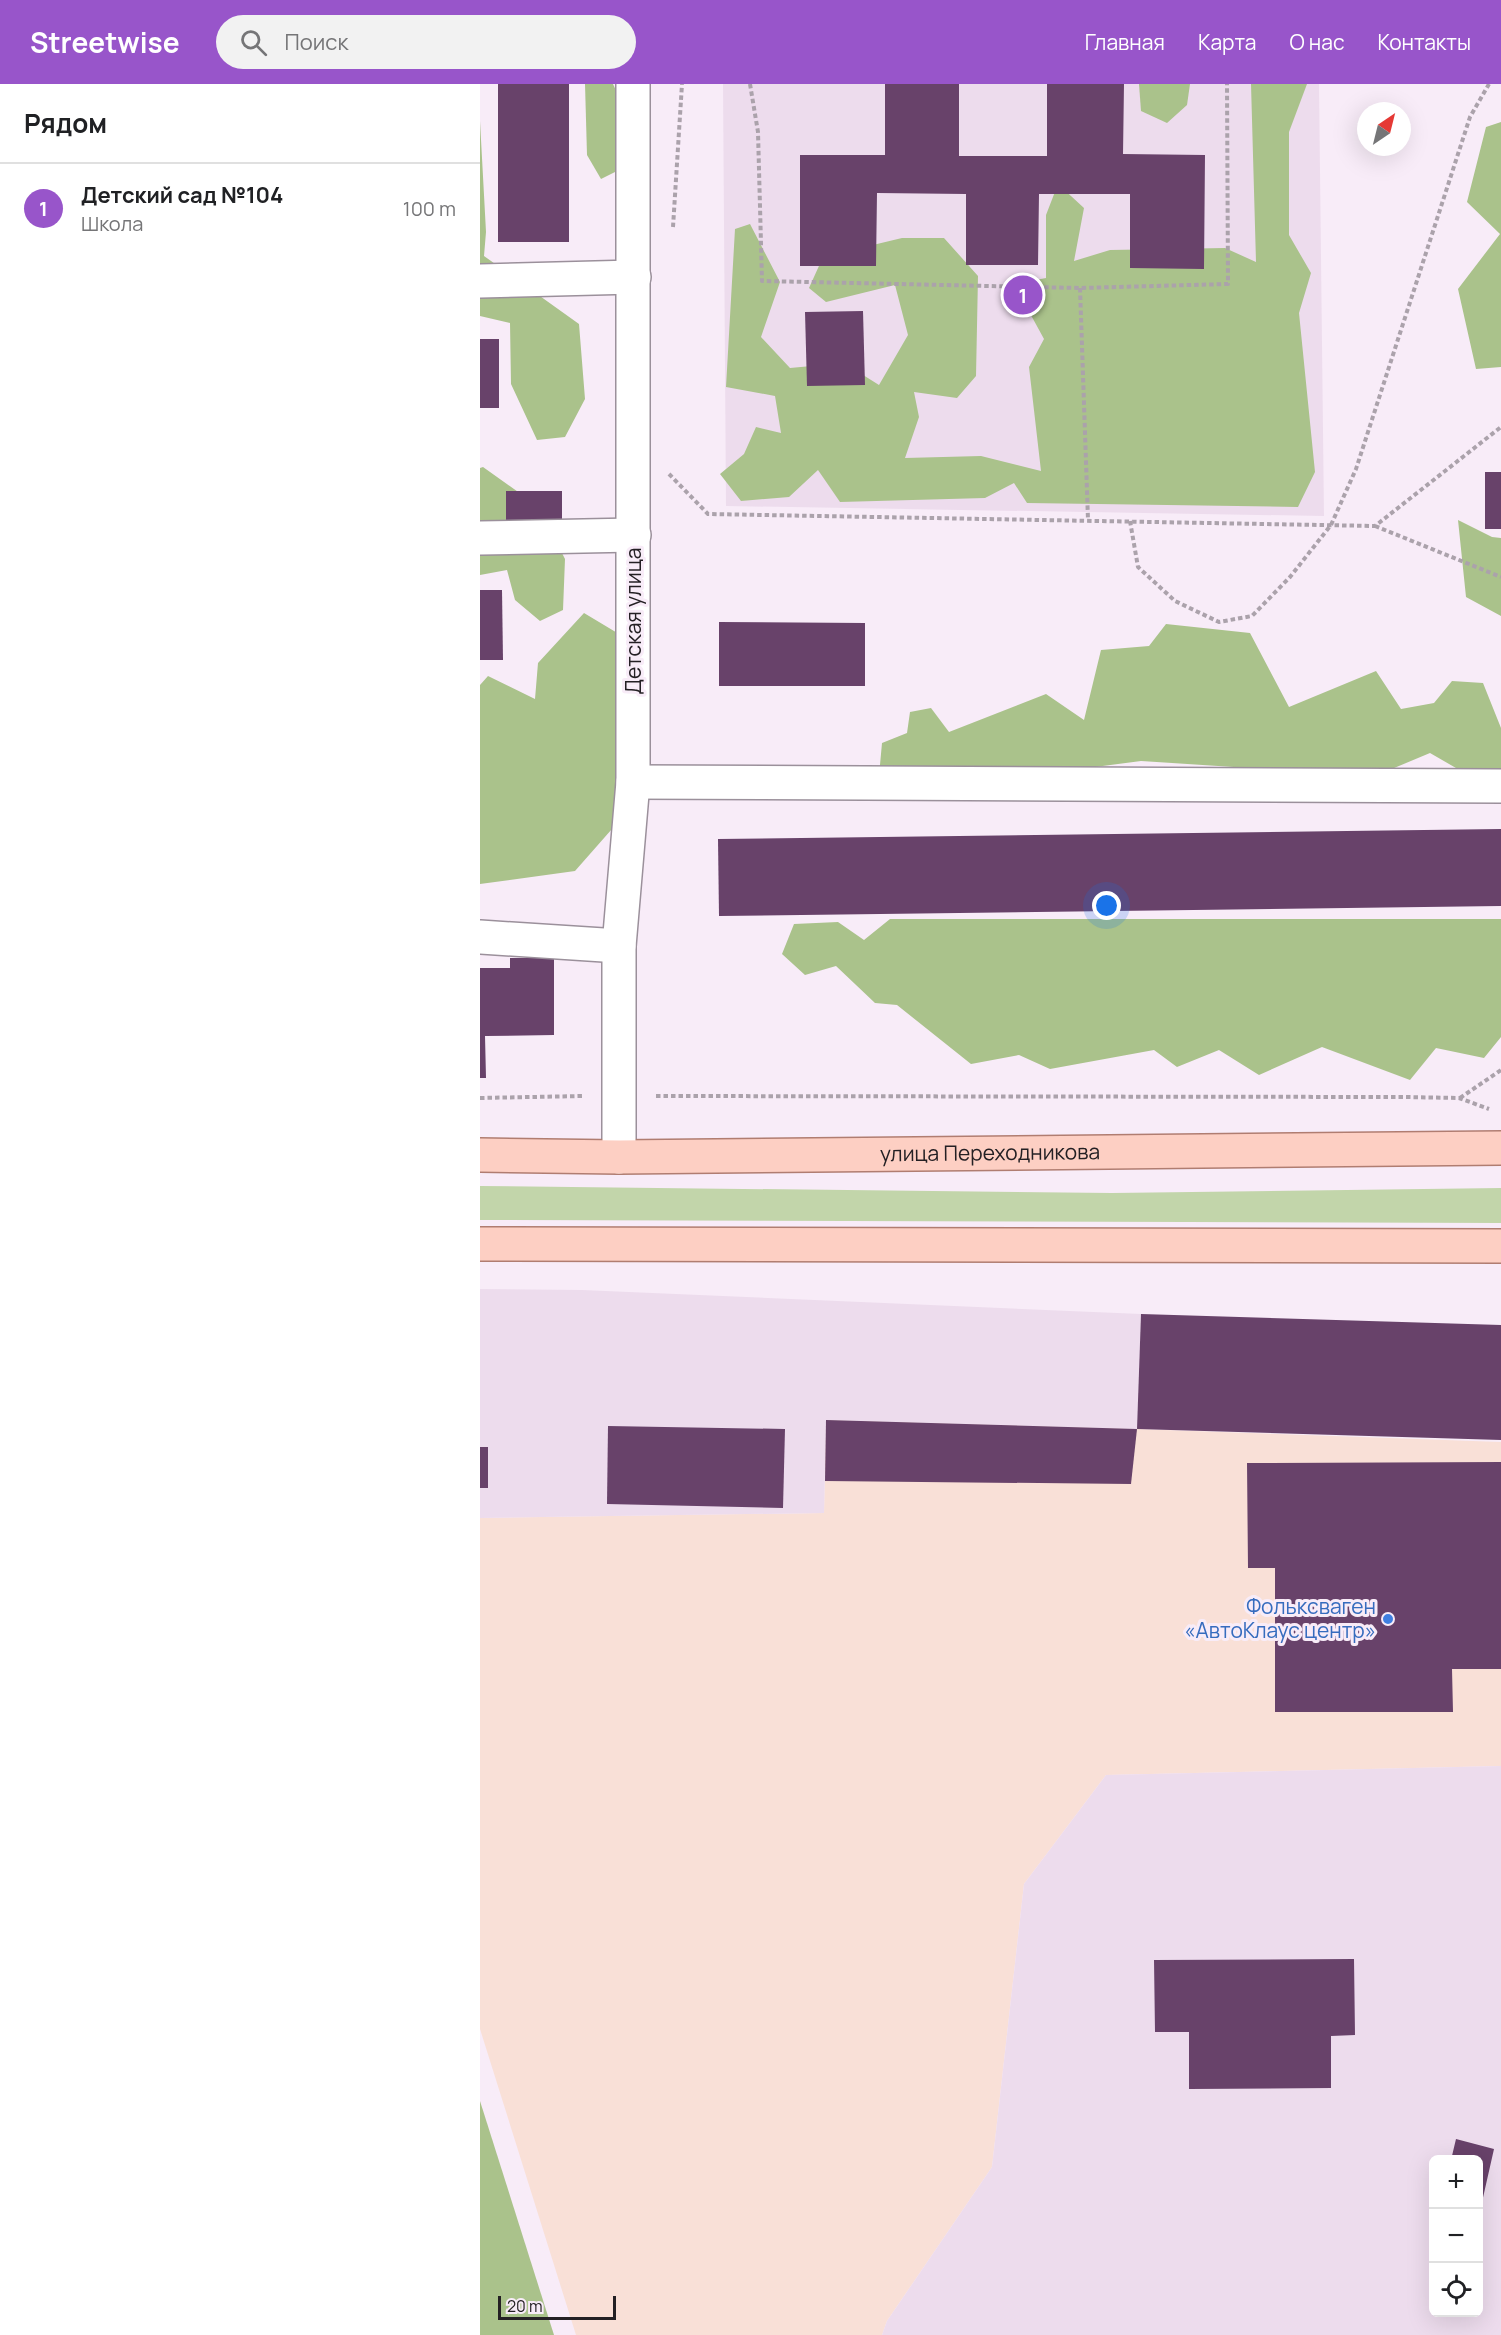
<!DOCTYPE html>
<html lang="ru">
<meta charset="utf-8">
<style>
body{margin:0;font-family:Manrope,sans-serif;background:#f2f2f2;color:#202124}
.controls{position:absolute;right:18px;bottom:18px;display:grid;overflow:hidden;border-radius:9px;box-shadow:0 6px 24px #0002}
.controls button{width:54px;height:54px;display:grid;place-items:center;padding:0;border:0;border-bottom:2px solid #e0e0e0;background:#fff;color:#202124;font:30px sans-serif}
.compass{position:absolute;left:877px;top:18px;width:54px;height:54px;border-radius:50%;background:#fff;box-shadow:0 6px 24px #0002;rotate:35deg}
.scale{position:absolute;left:18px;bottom:15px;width:118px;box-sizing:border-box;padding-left:6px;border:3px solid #242024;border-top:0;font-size:16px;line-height:21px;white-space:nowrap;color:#242024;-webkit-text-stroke:4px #f8ecf8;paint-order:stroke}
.you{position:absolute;left:627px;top:822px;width:21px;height:21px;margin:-15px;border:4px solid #fff;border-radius:50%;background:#1a73e8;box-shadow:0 0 0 9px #1a73e833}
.badge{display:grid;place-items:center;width:39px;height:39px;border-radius:50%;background:#9855ca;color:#fff;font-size:20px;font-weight:700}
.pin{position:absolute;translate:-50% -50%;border:3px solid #fff;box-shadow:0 2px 6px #0006}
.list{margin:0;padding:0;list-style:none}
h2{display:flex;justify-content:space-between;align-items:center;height:78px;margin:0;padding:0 24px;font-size:26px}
h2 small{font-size:20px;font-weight:400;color:#757577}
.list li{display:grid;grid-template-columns:39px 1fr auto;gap:18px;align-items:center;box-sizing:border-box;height:90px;padding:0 24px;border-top:2px solid #e0e0e0}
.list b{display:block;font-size:22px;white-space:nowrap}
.list p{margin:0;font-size:20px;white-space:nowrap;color:#757577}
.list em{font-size:20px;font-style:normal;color:#757577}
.icon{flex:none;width:33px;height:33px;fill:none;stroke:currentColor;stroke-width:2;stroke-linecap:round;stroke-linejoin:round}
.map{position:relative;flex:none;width:1021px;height:2251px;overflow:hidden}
header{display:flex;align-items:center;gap:36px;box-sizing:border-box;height:84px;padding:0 30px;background:#9855ca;color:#fff}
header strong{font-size:28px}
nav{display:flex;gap:33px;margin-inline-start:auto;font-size:21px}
.search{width:420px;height:54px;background:#f2f2f2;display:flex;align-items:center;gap:15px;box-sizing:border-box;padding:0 21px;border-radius:33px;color:#757577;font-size:22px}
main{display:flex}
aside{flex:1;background:#fff}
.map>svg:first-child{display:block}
</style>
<header>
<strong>Streetwise</strong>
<div class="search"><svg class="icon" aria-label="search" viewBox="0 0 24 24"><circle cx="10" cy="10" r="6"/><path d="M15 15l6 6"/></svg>Поиск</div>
<nav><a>Главная</a><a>Карта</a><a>О нас</a><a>Контакты</a></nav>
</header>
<main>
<aside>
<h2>Рядом<small></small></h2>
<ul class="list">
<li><span class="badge">1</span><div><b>Детский сад №104</b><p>Школа</p></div><em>100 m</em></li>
</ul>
</aside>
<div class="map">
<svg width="1021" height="2251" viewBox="0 0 1021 2251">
<rect width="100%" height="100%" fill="#f8ecf8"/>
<!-- commercial -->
<path fill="#f9e0d7" d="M346,1336l311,9 364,13v324l-395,9 -82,109 -32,283 -105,154 -5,14h-306l-96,-306v-511l344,-5z"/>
<!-- built -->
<g fill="#eddced" fill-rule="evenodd">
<path d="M243,0h596l5,432 -598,-10z"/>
<path d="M0,1205l102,1 559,24 -4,115 -311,-9 -2,93 -344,5z"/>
<path d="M1021,1682v569h-619l5,-14 105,-154 32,-283 82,-109zM954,2076h44v152h-44z"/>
</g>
<!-- green -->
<path fill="#c2d5aa" d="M0,1102l632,7 389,-5v35l-1021,-3z"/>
<!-- forest -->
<g fill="#aac28b">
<path d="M105,0h28l16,35 -2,47 -26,13 -14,-24z"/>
<path d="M659,0h51l-3,21 -20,18 -26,-12z"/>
<path d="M771,0h56l-18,48v103l22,38 -12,40 16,159 -17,35 -271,-4 -13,-20 -29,15 -145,4 -22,-32 -29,27 -48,4 -21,-27 24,-20 12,-27 25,6 -6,-37 -49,-9 9,-158 15,-5 30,58 -19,55 29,31 54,-5 35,22 29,-50 -13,-50 -69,17 -17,-14 14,-31 79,-19h42l34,38 -2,100 -19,22 -43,-6 5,25 -14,41 76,-2 60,15 -12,-104 15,-28 -30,-55 32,-6v-63l12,-31 26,24 -10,53 36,-11 115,-2 31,14z"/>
<path d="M0,37l6,111 -2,24 95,68 6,75 -20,38 -28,3 -26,-56 -1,-61 -30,-7z"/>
<path d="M1021,38v245l-25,2 -18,-80 42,-55 -33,-32 19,-75z"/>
<path d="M3,383l55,39 27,53 -2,51 -23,11 -25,-21 -8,-30 -27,5v-107z"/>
<path d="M978,436l34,17 9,1v78l-35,-19z"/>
<path d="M104,529l40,24 -5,184 -44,50 -95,13v-199l8,-9 47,23 3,-36z"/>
<path d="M686,540l84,9 39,74 87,-36 25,38 33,-6 18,-22 31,2 18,45v66l-71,-41 -55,23 -234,-15 -115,15h-147l3,-33 25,-10 3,-21 21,-4 18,24 97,-38 38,26 17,-70 48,-4z"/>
<path d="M410,835h611v118l-17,21 -48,-10 -26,32 -88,-33 -63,28 -40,-25 -42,17 -23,-17 -104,19 -31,-14 -48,9 -74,-59 -22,-2 -39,-37 -31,9 -23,-21 12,-30 44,-2 26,18z"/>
<path d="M0,2017l74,234h-74z"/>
</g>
<!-- building -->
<g fill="#68426a">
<rect x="18" y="0" width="71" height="158"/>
<path d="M405,0h74v72h88v-72h77l-1,70 82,1 -1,114 -74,-1v-74h-91l-1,71h-72v-71l-89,-1 -1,73h-76v-111h85z"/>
<path d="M383,227l2,74 -58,1 -2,-74z"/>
<rect x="0" y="255" width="19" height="69"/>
<rect x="1005" y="388" width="16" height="57"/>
<rect x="26" y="407" width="56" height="32"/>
<path d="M0,506h22l1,70h-23z"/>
<path d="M239,538l146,1v63h-146z"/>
<path d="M1021,745v77l-782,10 -1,-77z"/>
<path d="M30,874h44v77l-69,1 1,42h-6v-110h30z"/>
<path d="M661,1230l360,11v115l-364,-11z"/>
<path d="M346,1336l311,9 -6,55 -306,-3z"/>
<path d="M128,1342l177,3 -2,79 -176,-4z"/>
<rect x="0" y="1363" width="8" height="41"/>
<path d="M1021,1378v207h-49l1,43h-178v-144h-27l-1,-105z"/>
<path d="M874,1875l1,76 -24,1v52l-142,1v-57h-34l-1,-72z"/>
<path d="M976,2055l38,10 -12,53 -4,-1v-41h-27z"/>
</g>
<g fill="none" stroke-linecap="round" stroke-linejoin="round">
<defs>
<g id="minor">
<path d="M0,197l154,-4"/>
<path d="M0,454l154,-3"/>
<path d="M153,698l868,4"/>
<path d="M0,853l139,9"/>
<path d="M139,1073v-211l14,-164v-698"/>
</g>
<g id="major">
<path id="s1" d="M0,1071l139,2 882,-9"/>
<path d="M0,1160l1021,2"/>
</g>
</defs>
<!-- minor casing -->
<use href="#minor" stroke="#9b909b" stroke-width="36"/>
<!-- major casing -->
<use href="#major" stroke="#b07d71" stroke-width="36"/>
<!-- path -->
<g stroke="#aba2ab" stroke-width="4" stroke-dasharray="4.5 3" stroke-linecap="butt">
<path d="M270,0l8,48 4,149 318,7 148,-4 -1,-200"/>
<path d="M193,143l9,-143"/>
<path d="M600,204l8,232"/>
<path d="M189,390l39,40 667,12 126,-99"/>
<path d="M650,437l8,46 37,34 44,21 33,-6 38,-39 41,-52 25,-56 114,-352 19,-33"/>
<path d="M895,442l126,51"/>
<path d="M176,1012l749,1 54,1 30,11"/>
<path d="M0,1014l102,-2"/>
<path d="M980,1014l41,-28"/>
</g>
<!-- minor -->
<use href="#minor" stroke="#fff" stroke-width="33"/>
<!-- major -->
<use href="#major" stroke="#fdcfc3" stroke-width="33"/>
</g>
<!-- markers -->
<circle fill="#3f7fe0" stroke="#f8ecf8" stroke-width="2" cx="908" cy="1535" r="6"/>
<g text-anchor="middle" stroke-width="6" stroke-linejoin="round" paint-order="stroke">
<!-- street labels -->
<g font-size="21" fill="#242024" stroke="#f8ecf8">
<text transform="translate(154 537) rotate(-90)" y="7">Детская улица</text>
<text dy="7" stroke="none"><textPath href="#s1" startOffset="510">улица Переходникова</textPath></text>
</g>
<!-- shop labels -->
<g font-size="21" fill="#366cbe" stroke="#f8ecf8" text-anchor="end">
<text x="896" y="1530">Фольксваген<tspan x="896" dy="24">«АвтоКлаус центр»</tspan></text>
</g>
</g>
</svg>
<div class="controls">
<button>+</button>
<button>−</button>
<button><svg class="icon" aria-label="locate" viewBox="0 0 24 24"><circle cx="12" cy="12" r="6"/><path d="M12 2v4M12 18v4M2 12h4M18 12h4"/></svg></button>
</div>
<svg class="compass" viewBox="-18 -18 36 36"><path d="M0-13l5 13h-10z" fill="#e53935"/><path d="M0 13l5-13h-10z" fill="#757577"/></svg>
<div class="scale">20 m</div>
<div class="you"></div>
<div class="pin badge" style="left:543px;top:211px">1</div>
</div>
</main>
